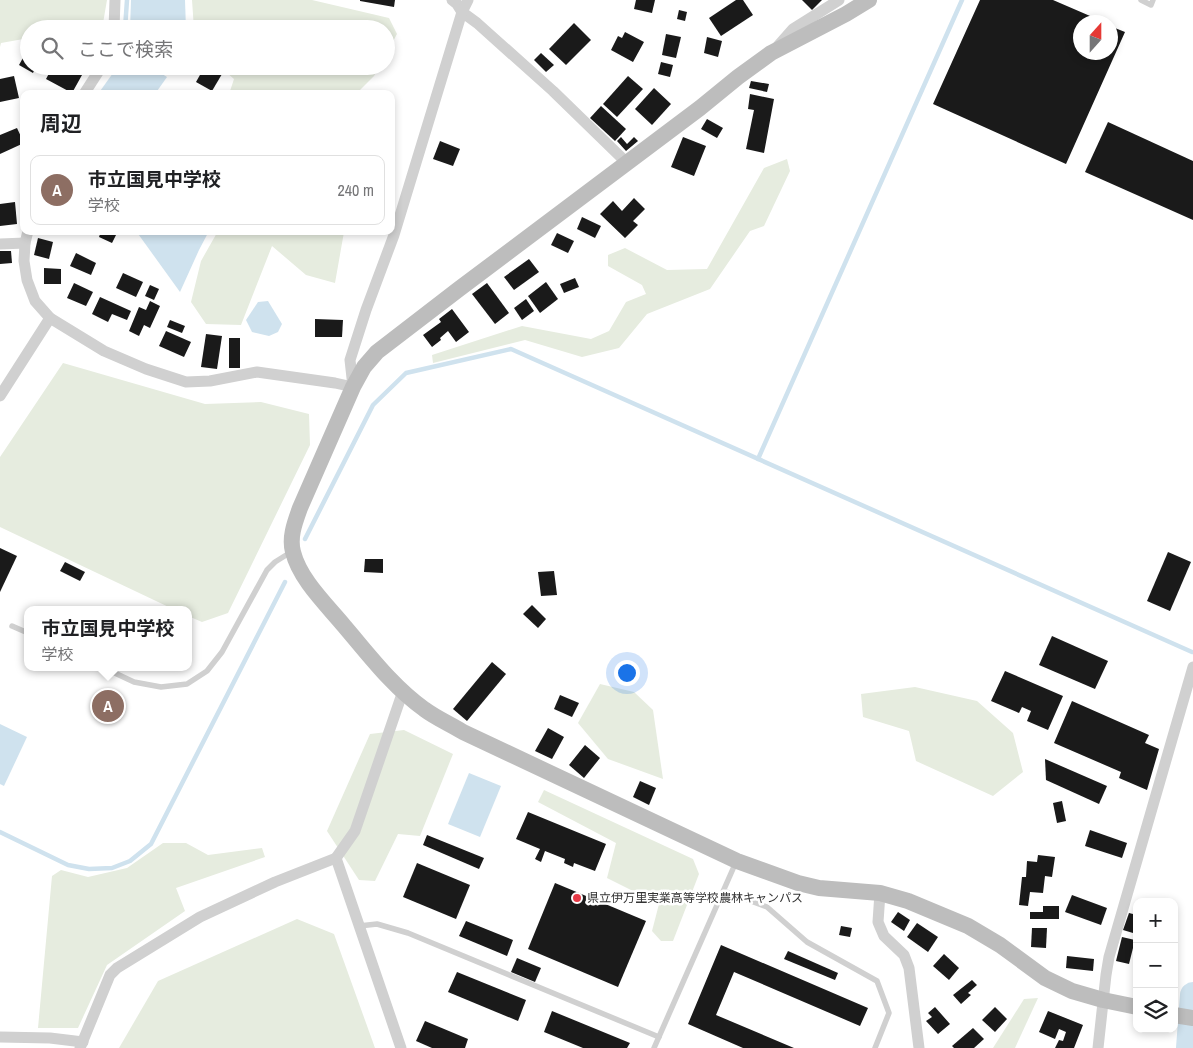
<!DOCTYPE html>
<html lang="ja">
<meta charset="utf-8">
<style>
body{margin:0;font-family:"Archivo Narrow","Noto Sans JP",sans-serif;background:#f6f6f6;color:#202124}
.controls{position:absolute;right:15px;bottom:15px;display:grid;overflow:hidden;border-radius:10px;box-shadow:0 2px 8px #0003}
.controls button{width:45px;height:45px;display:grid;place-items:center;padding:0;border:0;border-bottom:1px solid #e0e0e0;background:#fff;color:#202124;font:25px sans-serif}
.compass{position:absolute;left:1073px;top:15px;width:45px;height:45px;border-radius:50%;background:#fff;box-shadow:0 2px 8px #0003;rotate:21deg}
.you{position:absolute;left:626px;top:672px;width:18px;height:18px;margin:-12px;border:4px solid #fff;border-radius:50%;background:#1a73e8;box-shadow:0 0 0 8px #1a73e833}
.badge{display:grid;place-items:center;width:32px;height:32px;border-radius:50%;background:#2563eb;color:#fff;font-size:16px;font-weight:700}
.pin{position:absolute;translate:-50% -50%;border:2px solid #fff;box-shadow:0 1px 5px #0006}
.popup{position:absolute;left:24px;top:606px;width:168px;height:65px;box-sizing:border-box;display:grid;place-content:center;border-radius:10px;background:#fff;filter:drop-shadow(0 1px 4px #0005);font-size:16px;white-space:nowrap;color:#757577}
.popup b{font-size:19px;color:#202124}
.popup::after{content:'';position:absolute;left:50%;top:100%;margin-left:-10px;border:10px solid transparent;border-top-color:#fff}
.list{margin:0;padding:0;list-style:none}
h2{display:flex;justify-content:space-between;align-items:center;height:65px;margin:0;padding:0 20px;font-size:21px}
h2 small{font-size:16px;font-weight:400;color:#757577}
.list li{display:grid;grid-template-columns:32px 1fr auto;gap:15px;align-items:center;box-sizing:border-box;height:70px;margin:0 10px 10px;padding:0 10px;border:1px solid #e0e0e0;border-radius:10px}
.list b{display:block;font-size:19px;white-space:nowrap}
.list p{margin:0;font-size:16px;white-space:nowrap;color:#757577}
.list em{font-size:16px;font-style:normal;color:#757577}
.icon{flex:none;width:28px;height:28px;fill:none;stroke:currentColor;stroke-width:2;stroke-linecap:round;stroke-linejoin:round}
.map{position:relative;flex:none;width:1193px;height:1048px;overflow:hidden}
.search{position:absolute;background:#fff;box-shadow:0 2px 8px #0003;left:20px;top:20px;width:375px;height:55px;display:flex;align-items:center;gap:12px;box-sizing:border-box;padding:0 18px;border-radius:28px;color:#757577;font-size:19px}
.panel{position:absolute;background:#fff;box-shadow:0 2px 8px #0003;left:20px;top:90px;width:375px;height:145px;border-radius:10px}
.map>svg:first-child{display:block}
</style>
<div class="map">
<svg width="1193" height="1048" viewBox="0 0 1193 1048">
<rect width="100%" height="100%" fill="#fff"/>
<!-- green -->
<g fill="#e6ecdf">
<path d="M0,0h107l-5,29h-73v9l-28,5 -1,4z"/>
<path d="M192,0h120l77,18 8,16 -11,20v-25h-192z"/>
<path d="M219,66h160l-5,10 -18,18h-127l5,-15z"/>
<path d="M787,159l3,12 -26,55 -14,5 -40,58 -63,25 -28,34 -37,9 -57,-17 -92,23 -1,-8 90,-29 69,13 18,-8 17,-29 20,-8 -4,-9 -34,-19v-11l17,-7 42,22 40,-1 57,-101z"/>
<path d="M218,231h124l2,1 -9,51 -29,-8 -34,-29 -31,79 -35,-1 -15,-22 10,-41z"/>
<path d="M63,363l142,41 56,-2 48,12 1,31 -82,168 -26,9 -14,-6v-6h-13l-175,-83v-70z"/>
<path d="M600,684l34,8 19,18 10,69 -55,-20 -30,-36z"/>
<path d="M915,687l62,14 36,32 10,39 -30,24 -77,-35 -7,-30 -46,-14 -2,-23z"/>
<path d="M404,730l49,24 -33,82 -22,-2 -23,47 -16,-1 -32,-49 43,-97z"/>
<path d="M544,790l149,69 6,15 -26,67h-12l-9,-10 7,-27 -52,-26 9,-35 -78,-41z"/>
<path d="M163,843h23l22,12 54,-7 3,9 -89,31 9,23 -78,54 -29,63h-40l14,-152 9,-6 27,7 39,-9z"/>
<path d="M297,919l37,15 41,114h-256l39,-67z"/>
<path d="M1038,998l-23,50h-22l31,-49z"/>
</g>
<!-- water -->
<g fill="#cfe2ee">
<path d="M131,0h54l1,29h-56z"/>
<path d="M118,66h31l18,11 -12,17h-57z"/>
<path d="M136,231h73l-10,19 -19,42z"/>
<path d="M268,301l14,23 -4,8 -9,4 -17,-4 -6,-12 12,-18z"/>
<path d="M0,724l27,13 -23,49 -4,-2z"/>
<path d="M469,773l32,13 -21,51 -32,-13z"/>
</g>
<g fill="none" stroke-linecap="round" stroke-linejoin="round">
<!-- stream -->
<g stroke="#cfe2ee" stroke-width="4.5">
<path d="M125,29l2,-29"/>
<path d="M758,459l204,-459"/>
<path d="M305,539l68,-134 33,-32 105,-24 681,303"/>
<path d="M0,832l68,33 21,4 23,-1 18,-7 21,-17 134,-262"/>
</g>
<!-- river -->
<path stroke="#cfe2ee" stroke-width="26" d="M1189,1048l4,-53"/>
</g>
<!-- building -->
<g fill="#1a1a1a">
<path d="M360,0h35l-1,7 -34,-6z"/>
<path d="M636,0h19l-3,13 -18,-4z"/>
<path d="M736,0h7l10,15 -32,21 -12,-18z"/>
<path d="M802,0h20l-10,10z"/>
<path d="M980,0h73l51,22h-24v30h30v-26l15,6 -59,132 -133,-60z"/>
<path d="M679,10l8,2 -2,9 -8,-2z"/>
<path d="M574,23l17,17 -25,25 -17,-16z"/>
<path d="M625,32l19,10 -11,20 -22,-12 7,-14 4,2z"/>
<path d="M666,34l15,3 -5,21 -14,-3z"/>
<path d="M707,37l15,4 -4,16 -14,-4z"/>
<path d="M29,47v19h7l-3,7 -14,-8z"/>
<path d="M541,53l13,12 -8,7 -12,-12z"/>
<path d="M661,62l12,3 -3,12 -12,-3z"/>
<path d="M53,66h11l2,2 1,-2h20l-15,27 -26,-14z"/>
<path d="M205,66h5l12,8 -10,17 -16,-9z"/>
<path d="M14,76l5,22 -19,4v-23z"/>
<path d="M628,76l15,13 -26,28 -14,-13z"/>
<path d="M751,81l18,3 -2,8 -18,-4z"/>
<path d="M654,88l17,16 -19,21 -17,-16z"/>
<path d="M750,94l24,5 -10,54 -18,-4 8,-39 -6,-1z"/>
<path d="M601,106l25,23 -11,12 -25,-23z"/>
<path d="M707,119l16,9 -6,10 -16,-9z"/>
<path d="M1108,122l85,39v59l-108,-48z"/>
<path d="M17,128l7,15 -24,11v-19z"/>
<path d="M621,137l6,7 7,-7 4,4 -12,10 -9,-10z"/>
<path d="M683,137l23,9 -12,30 -23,-9z"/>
<path d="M440,141l20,8 -7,17 -20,-7z"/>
<path d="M634,198l11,11 -12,12 5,4 -13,13 -25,-24 13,-13 9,10z"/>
<path d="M15,202l2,22 -17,2v-22z"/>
<path d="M582,217l19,9 -6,12 -18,-9z"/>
<path d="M101,231h21l-1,4 -4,-2 -5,10 -13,-6z"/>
<path d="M557,233l17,8 -6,12 -17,-8z"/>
<path d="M38,238l15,4 -4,17 -15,-4z"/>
<path d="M0,251h11l1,12 -12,1z"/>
<path d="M76,253l20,10 -5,12 -21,-9z"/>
<path d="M529,259l10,13 -25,18 -10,-13z"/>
<path d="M44,268l17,1v15h-17z"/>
<path d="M123,273l20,9 -7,15 -20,-9z"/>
<path d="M575,278l4,9 -15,6 -4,-9z"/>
<path d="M546,282l12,17 -18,14 -12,-17z"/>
<path d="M74,283l19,9 -7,14 -19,-8z"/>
<path d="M487,283l22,30 -14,11 -23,-30z"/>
<path d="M150,285l9,4 -5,11 -9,-4z"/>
<path d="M100,297l31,14 -4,9 -15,-6 -4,8 -16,-8z"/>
<path d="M526,299l8,12 -12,9 -8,-12z"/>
<path d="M150,301l10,5 -10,22 -6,-3 -5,11 -10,-5 10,-24 7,3z"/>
<path d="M452,309l17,23 -13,10 -8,-11 -8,7 1,2 -9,7 -9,-12 18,-13 -2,-3z"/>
<path d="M315,319l28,1 -1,17h-27z"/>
<path d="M170,320l15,6 -3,7 -15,-6z"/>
<path d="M166,331l25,11 -7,15 -25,-11z"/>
<path d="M206,334l16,2 -5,33 -16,-2z"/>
<rect x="229" y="338" width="11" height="30"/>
<path d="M0,548l17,8 -17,36z"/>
<path d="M1168,552l23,10 -21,49 -23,-10z"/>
<path d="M365,559h18v14l-19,-1z"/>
<path d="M65,562l20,10 -5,9 -20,-10z"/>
<path d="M554,571l3,24 -16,1 -3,-24z"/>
<path d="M532,605l14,14 -8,9 -15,-14z"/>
<path d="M1052,636l56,25 -13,28 -56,-24z"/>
<path d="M492,662l14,12 -39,47 -14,-12z"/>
<path d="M1005,671l58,25 -15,34 -21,-9 4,-10 -9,-4 -3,6 -28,-12z"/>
<path d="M560,695l19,8 -7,14 -18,-8z"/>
<path d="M1072,701l77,34 -4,8 14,6 -12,41 -28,-12 2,-6 -67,-29z"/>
<path d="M548,728l16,9 -12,22 -17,-8z"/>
<path d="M585,745l15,13 -16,20 -15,-13z"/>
<path d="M1045,759l62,27 -8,18 -53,-24z"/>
<path d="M640,781l16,7 -7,17 -16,-8z"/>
<path d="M1062,801l4,20 -9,2 -4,-20z"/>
<path d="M528,812l78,32 -11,27 -21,-8 -1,4 -9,-4 1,-4 -20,-8 -4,11 -6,-3 5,-10 -24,-10z"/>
<path d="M1090,830l37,13 -5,15 -37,-12z"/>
<path d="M427,835l57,23 -5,11 -56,-24z"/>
<path d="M1038,855l17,2 -3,20 -7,-1 -2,17 -13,-1 -2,14 -9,-1 3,-28h4l1,-16 10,1z"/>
<path d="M417,863l53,22 -14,34 -53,-22z"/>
<path d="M555,883l91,38 -28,66 -90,-38z"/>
<path d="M1072,895l35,13 -6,17 -36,-13z"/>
<path d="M1043,906h16v13h-29v-7h13z"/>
<path d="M898,912l12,8 -6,11 -13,-9z"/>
<path d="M1129,913l8,2v7l-4,11 -10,-3z"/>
<path d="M466,921l47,19 -6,16 -48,-20z"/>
<path d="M917,923l21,14 -10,15 -21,-15z"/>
<path d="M841,926l11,2 -2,9 -11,-2z"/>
<path d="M1032,928h15l-1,20 -15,-1z"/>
<path d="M1122,937l13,3 -6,24 -13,-3z"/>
<path d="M721,945l147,63 -8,18 -126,-54 -18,43 78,33h-51l-55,-24z"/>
<path d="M788,951l50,22 -3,7 -51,-21z"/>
<path d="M944,954l15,14 -10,12 -16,-14z"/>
<path d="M1067,956l27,3 -1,12 -27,-3z"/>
<path d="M517,958l24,10 -6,14 -24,-10z"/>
<path d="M457,972l69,28 -8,21 -70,-29z"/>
<path d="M972,980l5,5 -9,8 3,2 -10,9 -8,-9z"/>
<path d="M935,1007l15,17 -12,10 -12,-13 6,-4 -4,-4z"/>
<path d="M995,1007l12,12 -12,13 -13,-12z"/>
<path d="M552,1011l78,32 -3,5h-44l-39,-16z"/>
<path d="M1048,1011l35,14 -9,23h-19l4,-8 4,1 3,-9 -7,-3 -4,10 -16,-7z"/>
<path d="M425,1021l43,18 -3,9h-33l-16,-7z"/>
<path d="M973,1028l11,11 -10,9h-20l-2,-2z"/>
</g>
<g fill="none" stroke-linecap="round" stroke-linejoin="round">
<!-- lane -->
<g stroke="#d0d0d0" stroke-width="5.5">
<path d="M1141,0l10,5 2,-5"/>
<path d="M12,626l16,7"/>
<path d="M102,667l32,15 27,5 26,-3 20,-13 15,-19 45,-82 8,-8 16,-10"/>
<path d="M724,891l43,16 40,35 70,39 12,32 -14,35"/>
<path d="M359,926l18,-2 31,9 251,104"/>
<path d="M654,1048l82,-186"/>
</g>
<!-- street -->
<g stroke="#d0d0d0" stroke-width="11">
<path d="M452,0l5,4 5,8 15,11 76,68 74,72"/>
<path d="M114,29l1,-29"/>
<path d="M778,46l15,-17 46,-29"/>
<path d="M84,94l18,-28"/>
<path d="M28,231l-3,12 -1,18 3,19 8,21 15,17 54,33 42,18 40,13 24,-1 47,-9 78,11 18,4 -3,-27 16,-50 28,-75 68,-223 6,-12"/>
<path d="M0,244l25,-1"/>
<path d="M0,396l50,-78"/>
<path d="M336,858l65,190"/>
<path d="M880,893l-2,29 6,14 20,19 5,13 10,80"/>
<path d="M0,1037l50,1 33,4"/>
<path d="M80,1048l30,-73 7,-7 83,-51 75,-35 61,-24 19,-27 48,-140"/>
<path d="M1098,1048l8,-73 3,-18 84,-290"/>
</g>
<!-- secondary -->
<g stroke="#bdbdbd" stroke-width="16">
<path d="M869,0l-23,14 -75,39 -33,24 -38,31 -241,181 -82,63 -13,15 -11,20 -53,121c-5,14 -11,29 -7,44 7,28 34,53 52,75 24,28 48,60 79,82 12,9 26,15 39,23l274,129 61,22 21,5 61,5 28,8 60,25 32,19 45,33 27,13 31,9 34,7"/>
<path d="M1174,1015l19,3"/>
</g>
</g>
<!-- markers -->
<circle fill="#e63946" stroke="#fff" stroke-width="2" cx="577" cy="898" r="5"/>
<g text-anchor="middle" stroke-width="5" stroke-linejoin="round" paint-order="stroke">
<!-- poi labels -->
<g font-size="12" fill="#333" stroke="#fff" text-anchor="start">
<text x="587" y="902">県立伊万里実業高等学校農林キャンパス</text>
</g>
</g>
</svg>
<div class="controls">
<button>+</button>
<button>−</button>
<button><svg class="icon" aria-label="layers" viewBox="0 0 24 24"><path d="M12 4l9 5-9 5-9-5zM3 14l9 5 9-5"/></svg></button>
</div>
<svg class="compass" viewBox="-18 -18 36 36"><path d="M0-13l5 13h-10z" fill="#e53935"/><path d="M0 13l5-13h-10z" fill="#757577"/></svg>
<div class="you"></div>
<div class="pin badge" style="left:108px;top:706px;background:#8d6e63">A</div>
<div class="popup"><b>市立国見中学校</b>学校</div>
<div class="search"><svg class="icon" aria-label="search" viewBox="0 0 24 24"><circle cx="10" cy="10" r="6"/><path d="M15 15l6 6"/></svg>ここで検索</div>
<section class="panel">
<h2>周辺<small></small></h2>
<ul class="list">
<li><span class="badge" style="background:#8d6e63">A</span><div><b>市立国見中学校</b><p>学校</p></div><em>240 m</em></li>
</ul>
</section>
</div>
